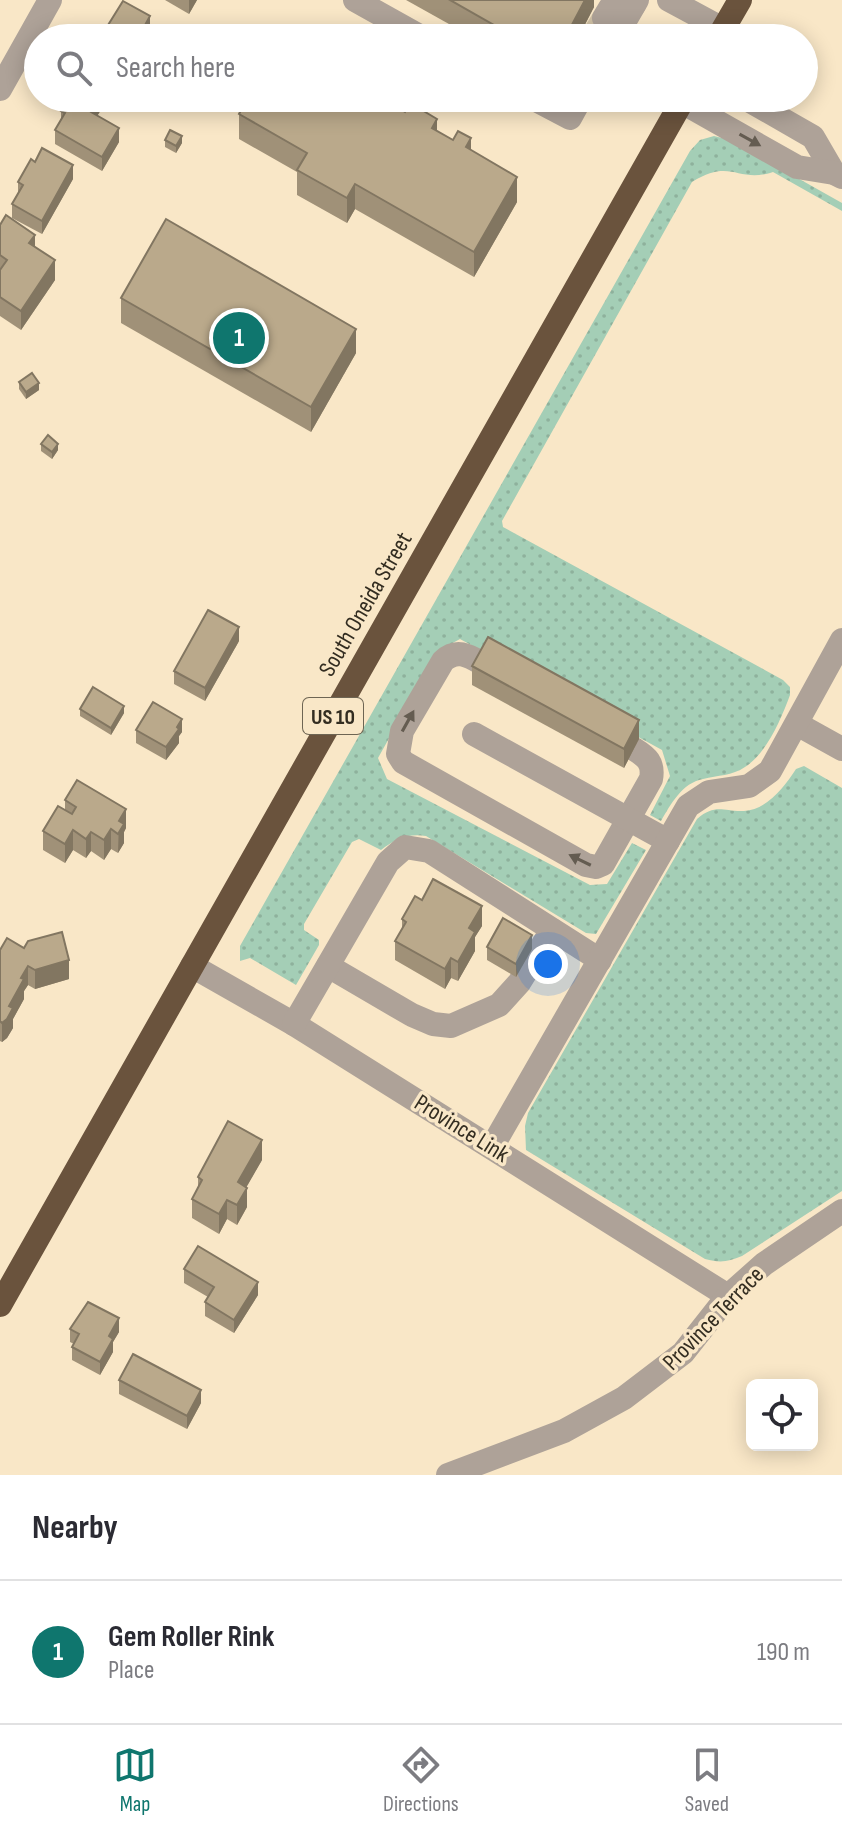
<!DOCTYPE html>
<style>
body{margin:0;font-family:"Sofia Sans Condensed",sans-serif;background:#f2f2f3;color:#2b2b33}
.controls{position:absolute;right:24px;bottom:24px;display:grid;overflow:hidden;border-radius:12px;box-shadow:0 4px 20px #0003}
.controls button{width:72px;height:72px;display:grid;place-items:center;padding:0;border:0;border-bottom:2px solid #e1e1e2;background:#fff;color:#2b2b33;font:40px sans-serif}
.you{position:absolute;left:548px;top:964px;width:28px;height:28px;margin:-20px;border:6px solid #fff;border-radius:50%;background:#1a73e8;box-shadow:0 0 0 12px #1a73e833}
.badge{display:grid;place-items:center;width:52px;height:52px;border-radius:50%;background:#0f766e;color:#fff;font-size:26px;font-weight:700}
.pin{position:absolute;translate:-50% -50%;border:4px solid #fff;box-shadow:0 2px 8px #0006}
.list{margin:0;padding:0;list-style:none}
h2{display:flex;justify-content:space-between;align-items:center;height:104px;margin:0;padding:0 32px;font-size:34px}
h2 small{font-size:26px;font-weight:400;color:#7c7c81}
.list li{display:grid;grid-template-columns:52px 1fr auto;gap:24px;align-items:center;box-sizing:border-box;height:144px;padding:0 32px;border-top:2px solid #e1e1e2}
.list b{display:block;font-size:30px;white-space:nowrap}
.list p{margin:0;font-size:26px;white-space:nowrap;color:#7c7c81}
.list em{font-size:26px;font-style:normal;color:#7c7c81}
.icon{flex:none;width:44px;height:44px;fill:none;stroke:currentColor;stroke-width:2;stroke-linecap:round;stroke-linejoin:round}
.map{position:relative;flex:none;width:842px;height:1475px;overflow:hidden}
.search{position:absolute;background:#fff;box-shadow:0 4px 20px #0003;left:24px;right:24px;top:24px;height:88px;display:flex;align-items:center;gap:20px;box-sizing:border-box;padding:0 28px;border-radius:44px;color:#7c7c81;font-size:30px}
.sheet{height:248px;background:#fff}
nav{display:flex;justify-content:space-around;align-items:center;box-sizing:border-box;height:112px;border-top:2px solid #e1e1e2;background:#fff;font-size:22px;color:#7c7c81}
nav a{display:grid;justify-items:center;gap:4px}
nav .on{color:#0f766e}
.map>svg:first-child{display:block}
</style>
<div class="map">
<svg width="842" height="1475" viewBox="0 0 842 1475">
<defs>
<pattern id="grass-dots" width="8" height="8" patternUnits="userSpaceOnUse" patternTransform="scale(2)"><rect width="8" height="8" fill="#a4ceb6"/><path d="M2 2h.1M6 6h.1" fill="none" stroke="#8eb19c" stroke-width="1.8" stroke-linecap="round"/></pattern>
</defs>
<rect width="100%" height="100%" fill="#f9e7c7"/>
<!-- grass -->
<g fill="url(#grass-dots)">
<path d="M714,136l16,4 112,63v8l-69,-39c-36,12 -41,-15 -81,10l-190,339 1,6 280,153 7,7v8c-9,24 -23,58 -45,72 -13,9 -27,8 -42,12 -21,4 -32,25 -42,42l-11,-6 20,-39 -8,-26 -202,-111 -22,12 -60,107 9,21 203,106 17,-1 25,-41 14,7 -50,84 -10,-1 -160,-97c-18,-3 -31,3 -45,14l-22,-11 -7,3 -48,82v6l15,10v5l-23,40 -46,-27 -10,3v-15l450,-795 10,-11z"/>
<path d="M804,766l38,22v403l-100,65c-14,6 -22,7 -37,3l-179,-109 -1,-24 3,-13 169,-294c19,-16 26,-7 47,-8 23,-1 41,-25 52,-42z"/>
</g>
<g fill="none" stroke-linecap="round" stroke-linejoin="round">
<!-- minor-tunnel -->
<path stroke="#d1c2a6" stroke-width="24" stroke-dasharray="24 12" stroke-linecap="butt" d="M592,38l12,-20"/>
<!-- minor -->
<g stroke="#aea298" stroke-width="24">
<path d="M355,0l68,38"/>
<path d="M669,0l54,29"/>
<path d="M604,18l6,-10 24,-3"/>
<path d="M615,38l22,-38"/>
<path d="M0,89l50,-89"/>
<path d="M532,98l38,20 11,-20"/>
<path d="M745,98l68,39 21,36"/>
<path d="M682,102l115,65 37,6 8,4"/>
<path d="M483,664c-14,-8 -26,-16 -40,-3l-41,70 -4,23 5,8 183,103 10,2 7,-3 48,-85c3,-16 -4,-22 -17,-30"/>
<path d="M797,724l45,25"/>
<path d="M474,734l194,107"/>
<path d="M192,966l102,58 434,272"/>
<path d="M328,966l84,49 21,9 18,2 48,-21 20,-22 33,-53"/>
<path d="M294,1024l94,-162 17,-15 24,4 171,109"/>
<path d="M492,1147l196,-341 21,-14 40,-6 21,-15 72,-131"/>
<path d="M448,1475l116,-44 60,-33 59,-45 45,-57 36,-32 78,-53"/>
</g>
<!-- highway -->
<g stroke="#6a533d" stroke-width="24">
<path d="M718,38l22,-38"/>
<path d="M0,1305l684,-1207"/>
</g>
</g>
<!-- wall -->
<g fill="#a09178">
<path d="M165,0h32l-8,14z"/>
<path d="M406,0h188v7l-16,31h-104z"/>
<path d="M104,98v7l-7,11 22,26 -17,29 -47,-27v-14l6,-10v-9z"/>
<path d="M239,114l198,17 34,19 46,52 -43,75 -119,-68 -8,14 -50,-28v-23l-58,-33z"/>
<path d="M165,140l17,3 -6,10 -11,-6z"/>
<path d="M73,179l-31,55 -30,-16v-14l6,-11v-11z"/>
<path d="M0,225l35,22 20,33 -34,50 -21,-14z"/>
<path d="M121,298l235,55 -45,79 -190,-109z"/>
<path d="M19,382l20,8 -13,9 -7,-10z"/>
<path d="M41,444l17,6 -6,9 -11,-8z"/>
<path d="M239,641l-34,60 -31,-17v-13z"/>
<path d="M472,666l167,73 -15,29 -152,-83z"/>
<path d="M80,709l44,4 -13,22 -31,-19z"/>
<path d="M136,730l46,2 -3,4v7l-13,17 -30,-17z"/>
<path d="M65,800l61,28 -2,4v11l-6,10 -7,-4 -7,11 -13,-9 -5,7 -13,-8 -8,13 -22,-13v-19l22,-21z"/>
<path d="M422,900l60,26 -7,11v14l-17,30 -7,-3 -6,11 -50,-29v-19l7,-11v-11z"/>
<path d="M487,947l45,2 -16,28 -29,-17z"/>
<path d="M0,950l69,29 -34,10 -7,-4 -4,6v8l-11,20v9l-6,10 -5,4 -2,-1z"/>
<path d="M262,1160l-16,27 1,20 -10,18 -10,-6 -8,15 -27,-16v-19l6,-11v-11z"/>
<path d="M184,1269l74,26 -24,38 -29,-17v-14l3,-5 -24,-14z"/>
<path d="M70,1329l49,3 -6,10v10l-13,23 -28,-15v-13l2,-3 -4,-2z"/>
<path d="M119,1380l82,23 -14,26 -68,-35z"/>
</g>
<!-- shaded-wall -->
<g fill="#827661">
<path d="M189,0h8l-8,14z"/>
<path d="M585,0h9v7l-16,31h-13z"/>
<path d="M150,16v14l-5,8h-7z"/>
<path d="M100,98h4v7l-13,21v-14z"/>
<path d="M437,119v24l-5,-15z"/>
<path d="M119,128v14l-17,29v-14z"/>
<path d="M182,136v7l-6,10v-7z"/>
<path d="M471,138v25l-5,-16z"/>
<path d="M73,165v14l-31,55v-13z"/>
<path d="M517,177v25l-43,75v-25z"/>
<path d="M355,184v25l-8,14v-25z"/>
<path d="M35,235v19l-6,-11z"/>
<path d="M55,260v20l-34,50v-19z"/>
<path d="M356,329v24l-45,79v-25z"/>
<path d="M39,383v7l-13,9v-7z"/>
<path d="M58,444v6l-6,9v-7z"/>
<path d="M239,627v14l-34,60v-13z"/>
<path d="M124,706v7l-13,22v-7z"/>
<path d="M182,719v13l-3,4v7l-13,17v-13z"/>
<path d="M639,720v19l-15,29v-19z"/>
<path d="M126,809v19l-2,4v11l-6,10 1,-32z"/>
<path d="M111,829v20l-7,11v-20z"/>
<path d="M73,830v20l-8,13v-19z"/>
<path d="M91,832v19l-5,7v-19z"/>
<path d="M482,906v20l-7,11v14l-17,30v-19l11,-34z"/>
<path d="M532,935v14l-16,28v-13z"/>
<path d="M451,958v20l-6,11v-20z"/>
<path d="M69,960v19l-34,10v-19z"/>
<path d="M28,966v19l-4,6v8l-11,20v9l-6,10 -5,4v-19l19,-45z"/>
<path d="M262,1140v20l-24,42v-20z"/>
<path d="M247,1188v19l-10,18v-20z"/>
<path d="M227,1200v19l-8,15v-20z"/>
<path d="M258,1282v13l-24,38v-13z"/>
<path d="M119,1318v14l-6,10v10l-13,23v-13l9,-26z"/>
<path d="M201,1390v13l-14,26v-13z"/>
</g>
<!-- building -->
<g fill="#baa98b" stroke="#827661" stroke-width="2">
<path d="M450,0h135l-20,38h-48z"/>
<path d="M123,1l27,15 -12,22h-38z"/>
<path d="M227,28l3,10h-12l-2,-7z"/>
<path d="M69,98h31l-9,14 28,16 -17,29 -47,-27 10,-17 -4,-2z"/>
<path d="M248,98h132l25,14 5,-9 27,16 -5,9 21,12 5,-9 13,7 -5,9 51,30 -43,75 -119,-68 -8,14 -50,-28 10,-17 -68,-39z"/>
<path d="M170,130l12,6 -6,10 -11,-6z"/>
<path d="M42,148l31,17 -31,56 -30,-17 11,-19 -5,-3 13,-23 4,3z"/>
<path d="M6,215l29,20 -6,8 26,17 -34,51 -21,-14v-27l7,-10 -7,-5v-30z"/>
<path d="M166,219l190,110 -45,78 -190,-109z"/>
<path d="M32,373l7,10 -13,9 -7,-10z"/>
<path d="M48,435l10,9 -6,8 -11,-8z"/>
<path d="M208,610l31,17 -34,61 -31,-17z"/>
<path d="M488,637l151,83 -15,29 -152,-83z"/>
<path d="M93,687l31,19 -13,22 -31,-19z"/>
<path d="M153,702l29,17 -5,8 2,2 -13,18 -30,-17z"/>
<path d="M77,780l49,29 -7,12 5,3 -6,10 -7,-5 -7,11 -13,-8 -5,7 -13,-9 -8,14 -22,-13 15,-25 14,8 4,-7 -11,-7z"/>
<path d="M433,879l49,27 -13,22 6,4 -17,30 -7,-4 -6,11 -50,-28 11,-19 -4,-3 13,-23 7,4z"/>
<path d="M503,918l29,17 -16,29 -29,-17z"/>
<path d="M62,932l7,28 -34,10 -7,-4 -7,12 3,1 -15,27 4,2 -6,11 -5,4 -2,-2v-71l7,-12 17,10 4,-7z"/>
<path d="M228,1121l34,19 -24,42 9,6 -10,17 -10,-5 -8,14 -27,-15 10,-19 -4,-3z"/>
<path d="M198,1246l60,36 -24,38 -29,-18 9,-15 -30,-18z"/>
<path d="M88,1302l31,16 -10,18 4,3 -13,23 -28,-15 7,-13 -9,-5z"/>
<path d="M133,1354l68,36 -14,26 -68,-36z"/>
</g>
<!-- one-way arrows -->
<defs><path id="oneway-solid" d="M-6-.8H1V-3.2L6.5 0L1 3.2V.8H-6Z" transform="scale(2)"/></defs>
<g fill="#645c51">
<use href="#oneway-solid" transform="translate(750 140) rotate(29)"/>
<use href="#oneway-solid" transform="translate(408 721) rotate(-61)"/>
<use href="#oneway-solid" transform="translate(580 860) rotate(-154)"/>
</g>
<g text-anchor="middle" stroke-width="7" stroke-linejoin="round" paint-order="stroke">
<!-- shield labels -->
<rect fill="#f9e7c7" stroke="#6e6553" stroke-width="2" x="303" y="698" width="60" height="36" rx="6"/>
<g font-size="22" font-weight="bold" fill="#332d21">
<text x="333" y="724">US 10</text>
</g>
<!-- street labels -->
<g font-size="24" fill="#332d21" stroke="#f9e7c7">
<text transform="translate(365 604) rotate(-60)" y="8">South Oneida Street</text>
<text transform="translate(462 1128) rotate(32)" y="8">Province Link</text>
<text transform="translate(713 1318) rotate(-46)" y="8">Province Terrace</text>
</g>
</g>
</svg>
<div class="controls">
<button><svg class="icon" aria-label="locate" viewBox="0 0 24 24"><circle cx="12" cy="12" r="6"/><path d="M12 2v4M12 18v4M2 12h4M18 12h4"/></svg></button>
</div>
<div class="you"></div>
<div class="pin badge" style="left:239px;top:338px">1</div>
<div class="search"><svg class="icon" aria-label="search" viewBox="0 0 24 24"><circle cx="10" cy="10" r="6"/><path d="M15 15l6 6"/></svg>Search here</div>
</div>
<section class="sheet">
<h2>Nearby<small></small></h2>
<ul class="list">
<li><span class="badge">1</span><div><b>Gem Roller Rink</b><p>Place</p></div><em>190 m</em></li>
</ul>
</section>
<nav>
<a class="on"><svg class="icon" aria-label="map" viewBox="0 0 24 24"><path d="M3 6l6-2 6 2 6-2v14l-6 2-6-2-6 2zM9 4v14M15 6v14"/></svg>Map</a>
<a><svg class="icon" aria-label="directions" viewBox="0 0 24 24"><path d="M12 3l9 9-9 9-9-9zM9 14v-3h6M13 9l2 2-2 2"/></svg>Directions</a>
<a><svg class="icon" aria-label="saved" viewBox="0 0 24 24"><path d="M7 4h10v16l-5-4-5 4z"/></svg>Saved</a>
</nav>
